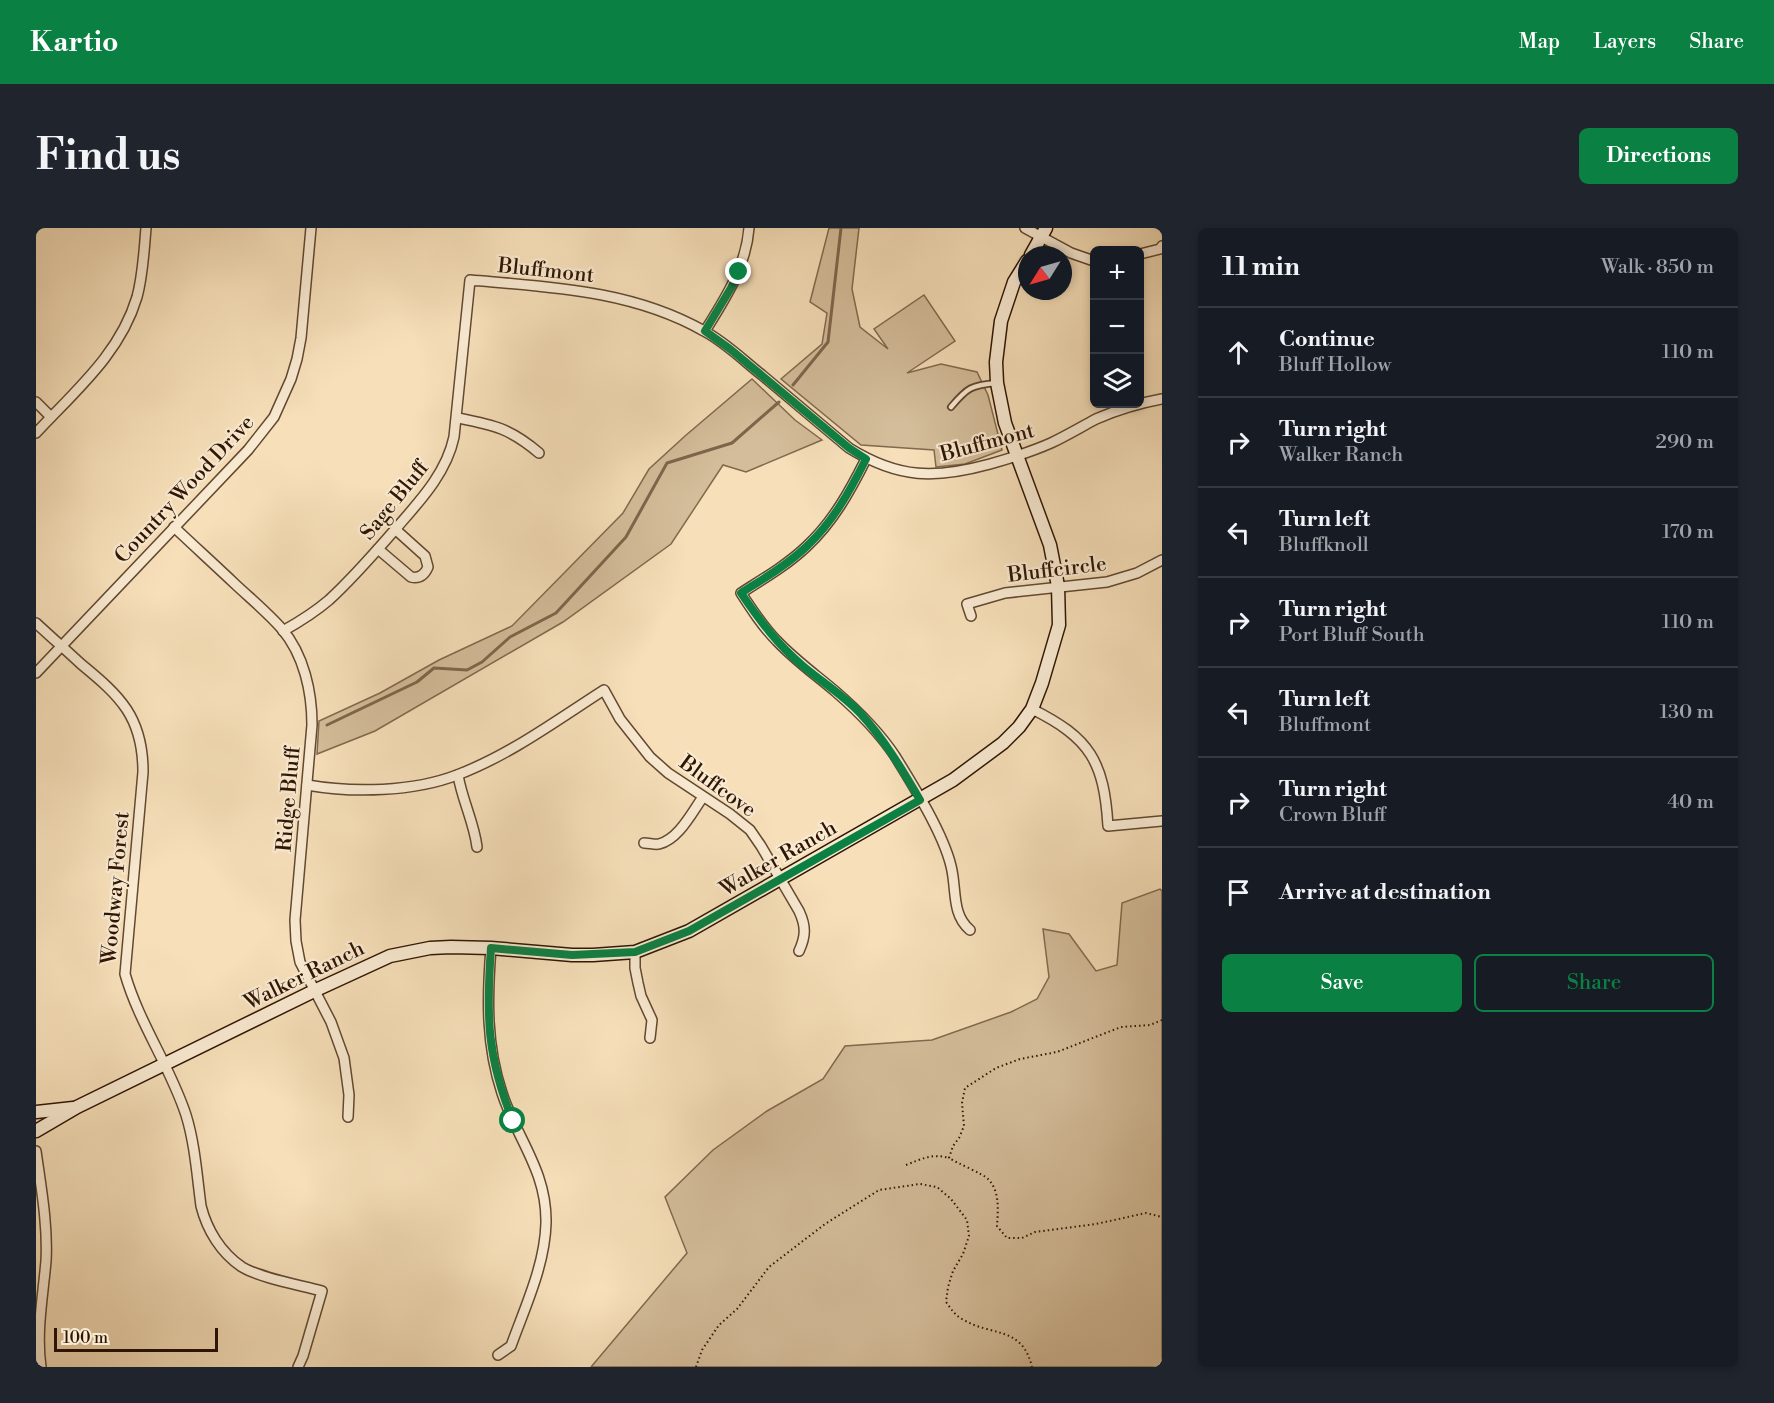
<!DOCTYPE html>
<meta charset="utf-8">
<style>
body{margin:0;font-family:"Libre Bodoni",serif;background:#20242c;color:#f1f3f6}
.controls{position:absolute;right:18px;top:18px;display:grid;overflow:hidden;border-radius:9px;box-shadow:0 3px 9px #0003}
.controls button{width:54px;height:54px;display:grid;place-items:center;padding:0;border:0;border-bottom:2px solid #363941;background:#171b24;color:#f1f3f6;font:30px sans-serif}
.compass{position:absolute;left:982px;top:18px;width:54px;height:54px;border-radius:50%;background:#171b24;box-shadow:0 3px 9px #0003;rotate:233deg}
.scale{position:absolute;left:18px;bottom:15px;width:164px;box-sizing:border-box;padding-left:6px;border:3px solid #2f1503;border-top:0;font-size:16px;line-height:21px;white-space:nowrap;color:#2f1503;-webkit-text-stroke:4px #f9ead2;paint-order:stroke}
.stop{position:absolute;width:18px;height:18px;margin:-14px;border:4px solid #0b8043;border-radius:50%;background:#fff}
.stop.end{background:#0b8043;border-color:#fff;box-shadow:0 2px 6px #0008}
.list{margin:0;padding:0;list-style:none}
h2{display:flex;justify-content:space-between;align-items:center;height:78px;margin:0;padding:0 24px;font-size:26px}
h2 small{font-size:20px;font-weight:400;color:#9ea1a6}
.list li{display:grid;grid-template-columns:39px 1fr auto;gap:18px;align-items:center;box-sizing:border-box;height:90px;padding:0 24px;border-top:2px solid #363941}
.list b{display:block;font-size:22px;white-space:nowrap}
.list p{margin:0;font-size:20px;white-space:nowrap;color:#9ea1a6}
.list em{font-size:20px;font-style:normal;color:#9ea1a6}
.actions{display:flex;gap:12px;padding:18px 24px}
.actions a{flex:1;padding:14px 0;border:2px solid #0b8043;border-radius:9px;text-align:center;font-size:21px;color:#0b8043}
.actions .main{background:#0b8043;color:#fff}
.icon{flex:none;width:33px;height:33px;fill:none;stroke:currentColor;stroke-width:2;stroke-linecap:round;stroke-linejoin:round}
.map{position:relative;flex:none;width:1126px;height:1139px;overflow:hidden;border-radius:9px}
header{display:flex;align-items:center;gap:36px;box-sizing:border-box;height:84px;padding:0 30px;background:#0b8043;color:#fff}
header strong{font-size:28px}
nav{display:flex;gap:33px;margin-inline-start:auto;font-size:21px}
.intro{display:flex;align-items:center;justify-content:space-between;box-sizing:border-box;height:144px;padding:0 36px}
h1{margin:0;font-size:42px}
.button{padding:15px 27px;border-radius:9px;background:#0b8043;color:#fff;font-size:21px;font-weight:700}
main{display:flex;gap:36px;padding:0 36px}
aside{flex:1;background:#171b24;border-radius:9px;box-shadow:0 3px 9px #0003}
.map>svg:first-child{display:block}
</style>
<header>
<strong>Kartio</strong>
<nav><a>Map</a><a>Layers</a><a>Share</a></nav>
</header>
<div class="intro"><h1>Find us</h1><a class="button">Directions</a></div>
<main>
<div class="map">
<svg width="1126" height="1139" viewBox="0 0 1126 1139">
<rect width="100%" height="100%" fill="#f6dfb9"/>
<filter id="stains"><feTurbulence type="fractalNoise" baseFrequency=".00333" numOctaves="4"/><feColorMatrix values="0 0 0 0 .2 0 0 0 0 .09 0 0 0 0 .02 0 0 0 .5 -.17"/></filter>
<radialGradient id="worn" r=".72"><stop offset=".6" stop-color="#630" stop-opacity="0"/><stop offset="1" stop-color="#630" stop-opacity=".3"/></radialGradient>
<!-- green -->
<g fill="#d4bd9a" stroke="#82694e" stroke-width="1.5">
<path d="M793,0h30l-7,61 8,38 28,22 -14,-20 50,-34 31,46 -48,32 34,-9 36,8 11,23 14,55 -37,14 -29,3 -2,-17 -73,-5 -80,-66 41,-35 5,-31 -17,-11z"/>
<path d="M716,151l43,41 27,20 -76,32 -23,-7 -52,79 -108,78 -188,109 -58,23 2,-33 61,-28 59,-33 73,-34 111,-113 26,-44 36,-33z"/>
<path d="M1124,661l2,2v476h-571l96,-114 -22,-56 48,-47 54,-39 56,-32 22,-33 87,-6 79,-28 26,-13 12,-22 -6,-48 26,5 27,37 21,-6 5,-62z"/>
</g>
<g fill="none" stroke-linecap="round" stroke-linejoin="round">
<!-- stream -->
<g stroke="#7e654b" stroke-width="3">
<path d="M757,157l35,-43 13,-114"/>
<path d="M291,497l90,-43 17,-14 33,2 15,-8 28,-25 46,-24 70,-76 41,-74 65,-20 47,-41"/>
</g>
<defs>
<path id="lane" d="M915,179c16,-19 20,-22 46,-24"/>
<g id="street">
<path d="M989,0l46,25 23,8"/>
<path d="M1104,26l20,-5 2,-3"/>
<path d="M669,103c20,-32 41,-64 44,-103"/>
<path d="M0,174l15,15"/>
<path d="M422,190c35,7 52,10 81,35"/>
<path d="M0,205c39,-42 84,-79 101,-136 6,-22 7,-46 9,-69"/>
<path d="M830,231c-16,32 -33,63 -60,88 -19,18 -43,32 -65,46 11,17 22,34 36,48 18,19 39,34 59,51 22,19 43,40 59,64 18,29 48,77 56,110 6,23 0,48 19,64"/>
<path d="M138,299c20,19 41,38 61,57 16,15 33,29 47,45 22,26 30,63 30,96l-17,195 1,21 4,21 31,60 13,36 5,37 -1,22"/>
<path d="M342,321l33,28c9,2 14,-3 17,-10l-3,-11 -30,-27"/>
<path d="M935,388l-4,-12 38,-11 102,-11 30,-9 25,-13"/>
<path d="M0,395c15,14 30,27 45,41 39,32 62,53 62,108l-18,202c14,49 45,92 61,141 9,29 11,61 15,91 6,24 20,47 41,61 18,11 58,18 80,24l-19,65 -5,11"/>
<path d="M247,403c16,-9 32,-19 46,-31 23,-21 43,-44 63,-67 25,-29 54,-58 62,-96l16,-157c80,7 162,10 234,51 21,11 39,29 58,44 29,24 58,49 87,73 50,31 86,31 141,16 21,-6 41,-12 61,-21 15,-7 30,-16 45,-24 21,-9 44,-16 66,-20"/>
<path d="M0,445l212,-223 26,-33 17,-38 6,-20 4,-21 10,-110"/>
<path d="M996,481c58,29 72,52 76,117l54,-5"/>
<path d="M422,547c4,25 16,47 19,72"/>
<path d="M271,557c46,8 106,7 150,-10 53,-20 100,-55 147,-85l16,29 30,38 18,16 62,41 20,16 11,16 38,65c7,15 7,25 0,40"/>
<path d="M608,615c5,0 11,2 15,1 20,-5 33,-32 44,-47"/>
<path d="M455,720c-4,50 -5,97 11,145 15,46 45,78 44,130 -1,42 -21,84 -35,123l-13,9"/>
<path d="M599,724v16l3,15 3,13 11,24 -2,18"/>
<path d="M0,923c5,36 12,74 10,110 -3,35 -10,71 -5,106"/>
</g>
<g id="secondary">
<path d="M995,27l15,-27"/>
<path d="M0,884l37,-4"/>
<path d="M0,903l41,-24 239,-117 74,-34 40,-8 21,-1 40,1 81,7h21l42,-3 54,-21 264,-151 50,-37 16,-16 13,-18 10,-26 17,-58 -1,-39 -8,-41 -45,-122 -8,-40 -1,-21 5,-41 13,-39 13,-21"/>
</g>
</defs>
<!-- lane casing -->
<use href="#lane" stroke="#614830" stroke-width="8"/>
<!-- street casing -->
<use href="#street" stroke="#614830" stroke-width="12"/>
<!-- secondary casing -->
<use href="#secondary" stroke="#2f1503" stroke-width="15"/>
<!-- path -->
<g stroke="#2f1503" stroke-width="2" stroke-dasharray="1.5 3" stroke-linecap="butt">
<path d="M1126,792l-12,5 -29,2 -64,25 -37,7 -24,9 -31,20 -3,15 2,23 -5,12 -6,8 -4,12c8,5 34,16 39,21 12,12 10,31 9,47l10,12h15l13,-6 61,-8 50,-11 16,4"/>
<path d="M870,937c15,-6 27,-12 43,-7"/>
<path d="M660,1139l6,-17 17,-25 18,-16 32,-42 56,-43 54,-34 41,-6 17,3 14,12 16,21 2,16 -6,18 -10,17 -5,16 -2,15c5,7 9,13 16,17 29,18 60,6 70,48"/>
</g>
<!-- lane -->
<use href="#lane" stroke="#f9ead2" stroke-width="4.5"/>
<!-- street -->
<use href="#street" stroke="#f9ead2" stroke-width="9"/>
<!-- secondary -->
<use href="#secondary" stroke="#f9ead2" stroke-width="12"/>
</g>
<g fill="none" stroke-linecap="round" stroke-linejoin="round">
<!-- route -->
<path stroke="#0b8043" stroke-width="8" d="M477,893c-26,-64 -27,-105 -22,-173l81,7 63,-3 54,-21 231,-131c-18,-31 -36,-61 -60,-87 -17,-18 -38,-31 -57,-47 -25,-21 -43,-45 -62,-73 22,-14 46,-28 65,-46 27,-25 44,-56 60,-88l-17,-11 -119,-99 -25,-18 26,-43 8,-16"/>
</g>
<g text-anchor="middle" stroke-width="4.5" stroke-linejoin="round" paint-order="stroke">
<!-- street labels -->
<g font-size="21" fill="#2f1503" stroke="#f9ead2">
<text transform="translate(510 42) rotate(6)" y="7">Bluffmont</text>
<text transform="translate(951 214) rotate(-15)" y="7">Bluffmont</text>
<text transform="translate(148 261) rotate(-47)" y="7">Country Wood Drive</text>
<text transform="translate(358 272) rotate(-51)" y="7">Sage Bluff</text>
<text transform="translate(1021 341) rotate(-7)" y="7">Bluffcircle</text>
<text transform="translate(682 558) rotate(36)" y="7">Bluffcove</text>
<text transform="translate(252 571) rotate(-85)" y="7">Ridge Bluff</text>
<text transform="translate(742 630) rotate(-30)" y="7">Walker Ranch</text>
<text transform="translate(79 660) rotate(-85)" y="7">Woodway Forest</text>
<text transform="translate(268 747) rotate(-26)" y="7">Walker Ranch</text>
</g>
</g>
<rect width="100%" height="100%" filter="url(#stains)"/>
<rect width="100%" height="100%" fill="url(#worn)"/>
</svg>
<div class="controls">
<button>+</button>
<button>−</button>
<button><svg class="icon" aria-label="layers" viewBox="0 0 24 24"><path d="M12 4l9 5-9 5-9-5zM3 14l9 5 9-5"/></svg></button>
</div>
<svg class="compass" viewBox="-18 -18 36 36"><path d="M0-13l5 13h-10z" fill="#e53935"/><path d="M0 13l5-13h-10z" fill="#9ea1a6"/></svg>
<div class="scale">100 m</div>
<div class="stop" style="left:477px;top:893px"></div>
<div class="stop end" style="left:703px;top:44px"></div>
</div>
<aside>
<h2>11 min<small>Walk · 850 m</small></h2>
<ul class="list">
<li><svg class="icon" aria-label="ahead" viewBox="0 0 24 24"><path d="M12 20V5M6 11l6-6 6 6"/></svg><div><b>Continue</b><p>Bluff Hollow</p></div><em>110 m</em></li>
<li><svg class="icon" aria-label="right" viewBox="0 0 24 24"><path d="M7 20v-9h11M14 6l5 5-5 5"/></svg><div><b>Turn right</b><p>Walker Ranch</p></div><em>290 m</em></li>
<li><svg class="icon" aria-label="left" viewBox="0 0 24 24"><path d="M17 20v-9H6M10 6l-5 5 5 5"/></svg><div><b>Turn left</b><p>Bluffknoll</p></div><em>170 m</em></li>
<li><svg class="icon" aria-label="right" viewBox="0 0 24 24"><path d="M7 20v-9h11M14 6l5 5-5 5"/></svg><div><b>Turn right</b><p>Port Bluff South</p></div><em>110 m</em></li>
<li><svg class="icon" aria-label="left" viewBox="0 0 24 24"><path d="M17 20v-9H6M10 6l-5 5 5 5"/></svg><div><b>Turn left</b><p>Bluffmont</p></div><em>130 m</em></li>
<li><svg class="icon" aria-label="right" viewBox="0 0 24 24"><path d="M7 20v-9h11M14 6l5 5-5 5"/></svg><div><b>Turn right</b><p>Crown Bluff</p></div><em>40 m</em></li>
<li><svg class="icon" aria-label="arrive" viewBox="0 0 24 24"><path d="M6 21V4h12l-3 4 3 4H6"/></svg><div><b>Arrive at destination</b></div></li>
</ul>
<div class="actions"><a class="main">Save</a><a>Share</a></div>
</aside>
</main>
